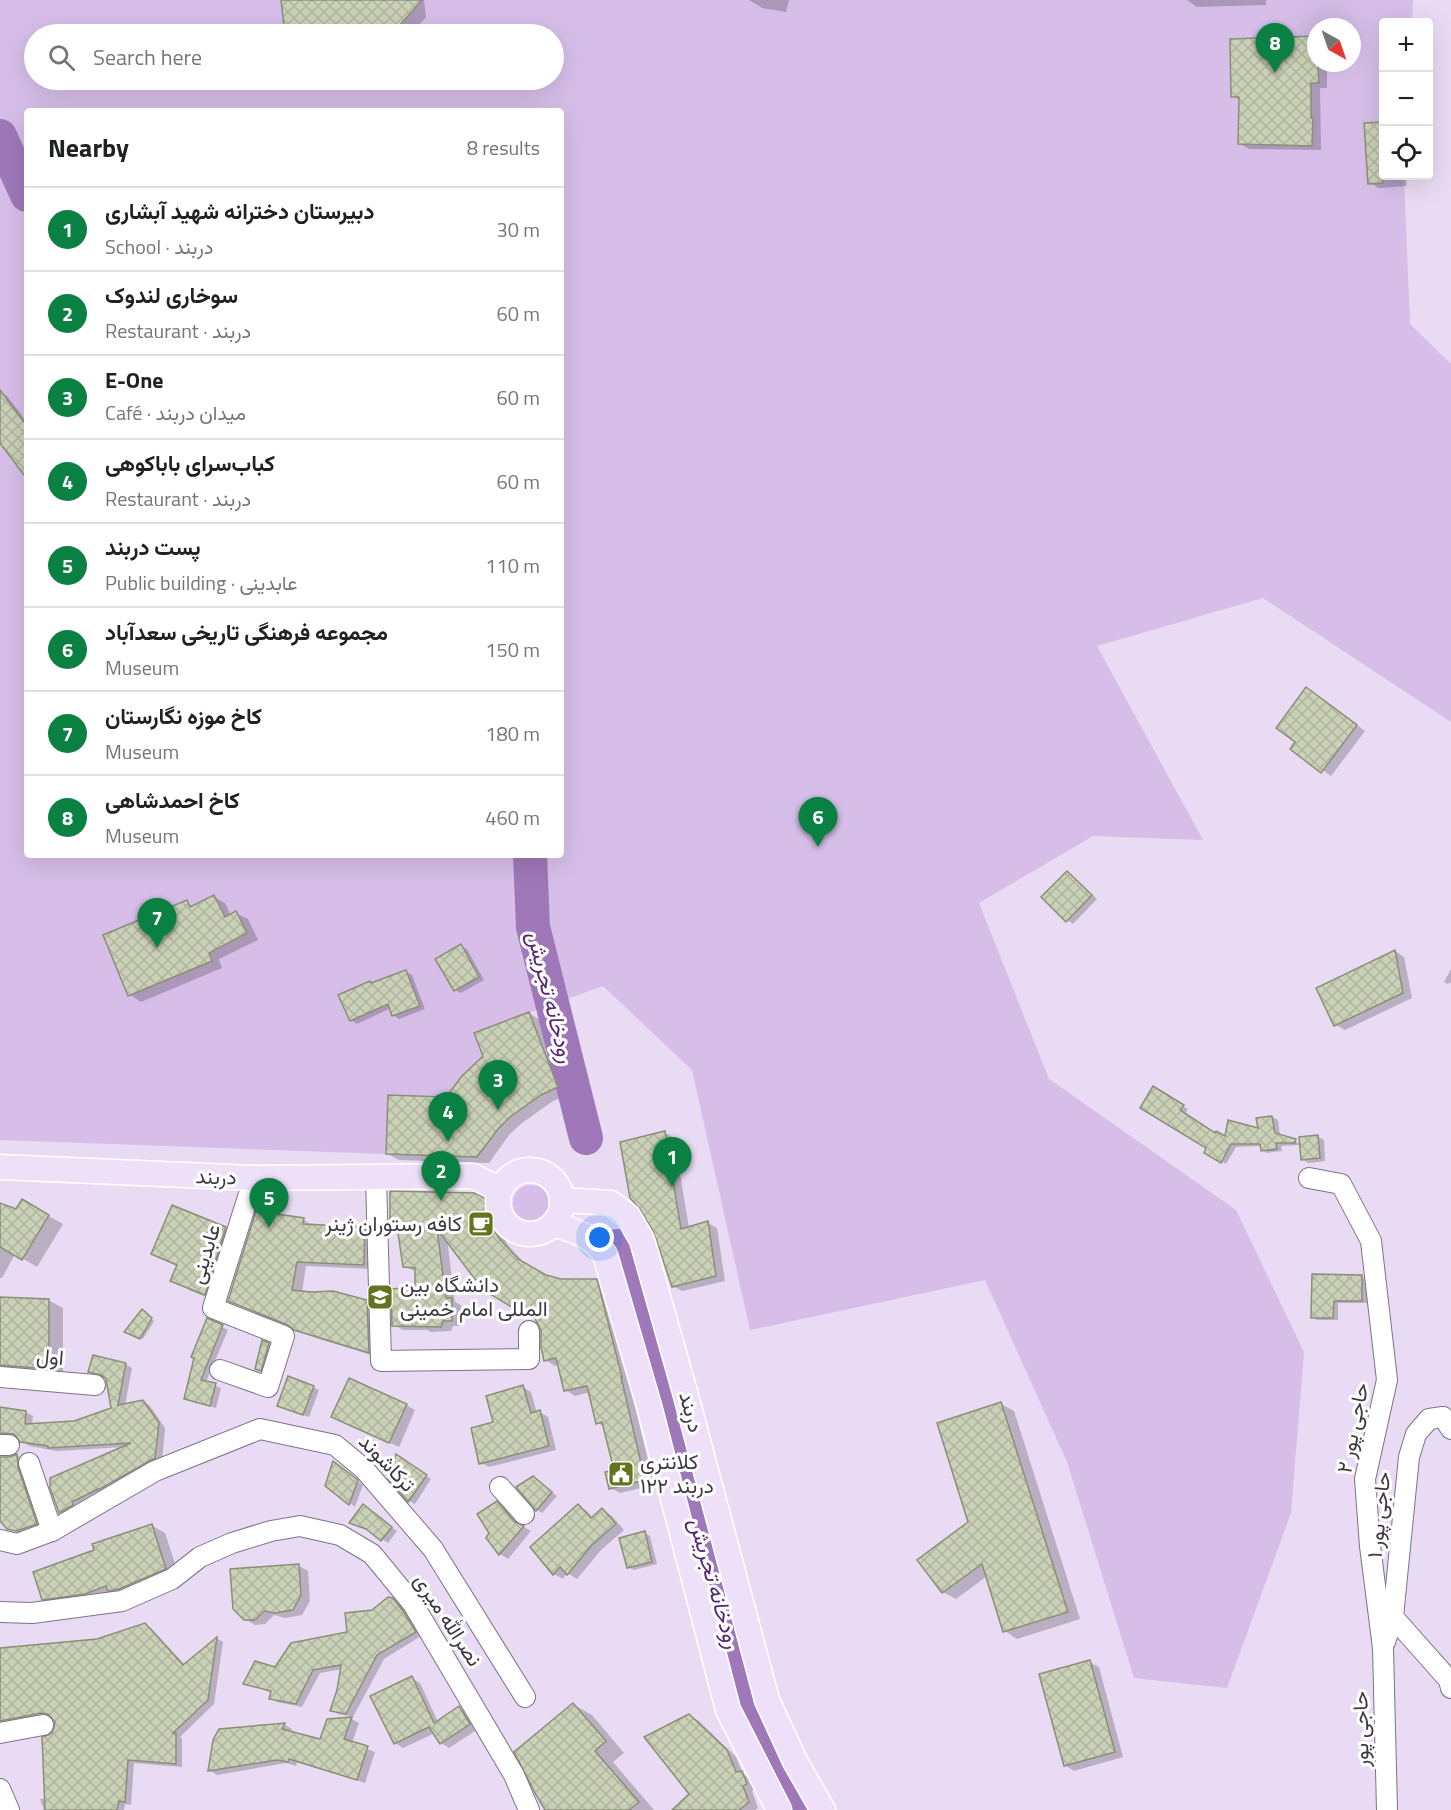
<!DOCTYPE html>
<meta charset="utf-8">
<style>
body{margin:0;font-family:"Titillium Web",Vazirmatn,sans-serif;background:#f2f2f2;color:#202124}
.controls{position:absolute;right:18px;top:18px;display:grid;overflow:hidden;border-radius:6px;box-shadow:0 6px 24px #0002}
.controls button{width:54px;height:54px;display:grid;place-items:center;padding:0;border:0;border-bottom:2px solid #e0e0e0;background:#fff;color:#202124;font:30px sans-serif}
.compass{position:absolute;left:1307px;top:18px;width:54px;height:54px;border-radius:50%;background:#fff;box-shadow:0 6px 24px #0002;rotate:140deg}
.you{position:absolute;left:600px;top:1238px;width:21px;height:21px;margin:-15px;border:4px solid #fff;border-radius:50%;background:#1a73e8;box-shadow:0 0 0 9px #1a73e833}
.badge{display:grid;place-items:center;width:39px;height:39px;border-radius:50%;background:#0b8043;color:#fff;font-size:20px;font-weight:700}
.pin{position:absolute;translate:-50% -50px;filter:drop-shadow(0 2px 3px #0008)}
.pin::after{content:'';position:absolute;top:32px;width:21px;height:18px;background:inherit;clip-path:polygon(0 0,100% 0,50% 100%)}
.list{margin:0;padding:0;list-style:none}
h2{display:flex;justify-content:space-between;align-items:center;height:78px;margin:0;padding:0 24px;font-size:26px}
h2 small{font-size:20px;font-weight:400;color:#757577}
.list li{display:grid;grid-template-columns:39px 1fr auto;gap:18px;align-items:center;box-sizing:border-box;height:84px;padding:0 24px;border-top:2px solid #e0e0e0}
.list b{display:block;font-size:22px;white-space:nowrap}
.list p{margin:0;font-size:20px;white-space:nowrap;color:#757577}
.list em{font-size:20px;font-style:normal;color:#757577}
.icon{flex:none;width:33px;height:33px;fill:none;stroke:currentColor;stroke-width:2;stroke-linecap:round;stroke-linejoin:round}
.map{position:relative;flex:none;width:1451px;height:1810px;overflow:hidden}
.search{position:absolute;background:#fff;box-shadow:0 6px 24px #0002;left:24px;top:24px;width:540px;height:66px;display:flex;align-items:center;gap:15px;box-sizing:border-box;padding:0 21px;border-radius:33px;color:#757577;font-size:22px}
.panel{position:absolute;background:#fff;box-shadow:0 6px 24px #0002;left:24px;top:108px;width:540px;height:750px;border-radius:6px}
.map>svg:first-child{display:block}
</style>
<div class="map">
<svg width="1451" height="1810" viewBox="0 0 1451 1810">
<defs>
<pattern id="building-cross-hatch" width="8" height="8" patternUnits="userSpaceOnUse" patternTransform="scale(1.5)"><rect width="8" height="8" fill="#cbd1b7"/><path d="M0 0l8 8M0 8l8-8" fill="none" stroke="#afb49f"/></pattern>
</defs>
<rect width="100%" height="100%" fill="#e9dbf3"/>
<!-- green -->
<g fill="#d6bee8" fill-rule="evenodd">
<path d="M0,0h1413l-1,22h-28v154h20l6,148 41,40v358l-188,-124 -166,48 106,194 -110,-4 -114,67 70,176 187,131 68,142 -13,161 -64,175 -93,-10 -67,-216 -82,-182 -235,50 -58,-260 -89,-84 -129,47 9,24 -37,40 -58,-2 -2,59 -386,-14zM1316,27h36v36h-36zM34,34h520v46h-520zM27,111h534v744h-534z"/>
<circle cx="531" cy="1203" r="18"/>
</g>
<!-- shadow -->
<g fill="#0003">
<path d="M283,0h141l2,17 -15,17h-114l-11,-9z"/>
<path d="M749,0h40l-3,12 -24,-4z"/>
<path d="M1187,0h79v5l-69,2z"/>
<path d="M1316,63h11v25h-7l1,62 -72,-1 -9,-5 1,-43 -8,-5z"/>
<path d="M1384,123v53h22l1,10 -28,2 -9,-5 -4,-58z"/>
<path d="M0,392l7,4 20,26v55l-27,-36z"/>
<path d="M1315,694l50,37 -34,45 -39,-28 5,-7z"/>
<path d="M1067,873l30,26 -24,25 -6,-4z"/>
<path d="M214,897l11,6 6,13 5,-3 12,6 10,21 -39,19 3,9 -81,34 -11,-7 56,-93 8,5z"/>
<path d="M461,946l6,3 17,31 -23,13 -6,-3z"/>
<path d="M1395,951l9,6 8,41 -67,32 -9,-5z"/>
<path d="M1451,969v13l-3,2 -4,-2z"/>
<path d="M406,972l6,3 13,34 -26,10 -6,-4 -2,-7 -34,16 -6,-4 19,-38 3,2z"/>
<path d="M529,1013l11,7 29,74 -16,7 -31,22 -13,12 -20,28 -90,-3 -11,-6 58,-55z"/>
<path d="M1154,1088l34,21 -4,6 32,19 10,4 33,-8 13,-13 6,3 2,16 21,8 17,-7 6,3 1,21 -17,2 -6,-4 -1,-14 -20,1 1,5 -15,2 -5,-3 -1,-4 -25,1 -10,17 -20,-11 2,-5z"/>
<path d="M664,1132l10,6 15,90 19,-5 9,5 8,53 -43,10 -9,-5 -17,-54 -14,-24z"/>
<path d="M475,1195l19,10 1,11 12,28 20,22 18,10 16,4h36l9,6 48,199 -34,8 -9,-5 5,-17 -11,-44 -7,-4 -8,-31 -15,4 -9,-6 -7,-25 -4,1 -9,-6 -4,-30 -6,-12 -25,-13 -64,-66 8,63 6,3v21h-8l-2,5 -20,1 -4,-2h-24l-9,-5 23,-37v-16l-13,-6 -4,-30 -9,-5z"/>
<path d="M22,1201l41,23 -26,43 -22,-13 -13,24h-2v-74l16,7z"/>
<path d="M303,1219l9,7 53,2 9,6 -1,35 -67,-3 -4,26 65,9 9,6 2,50 -62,-19 -86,-38z"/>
<path d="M225,1229l19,10 -20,65 -33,-13 -19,-11 6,-13 -25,-14z"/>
<path d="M1362,1277l5,2v24h-29v17h-21l-5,-3z"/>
<path d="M0,1299l48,1 15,8v68l-63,-6z"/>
<path d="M144,1312l10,9 -11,18 -17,-8z"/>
<path d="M208,1320l20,10 -22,52 15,6 -5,20 -31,-10z"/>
<path d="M269,1344l18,11 -12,25 -18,-11z"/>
<path d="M125,1364l7,4 -7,37 18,-4 7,5 15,22 -3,34 -95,54 -7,-4 65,-65 -68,4 -28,-5 -12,-10h-10l-7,4v-6l7,-3h-7v-22l26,3 7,4 -1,9 42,-2 39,-14 -7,-32 -17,-5z"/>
<path d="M313,1387l6,3 -10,27 -25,-9z"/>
<path d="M523,1387l8,5 6,21 3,-1 8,5 8,33 -67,17 -8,-4 14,-40z"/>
<path d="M1001,1404l13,7 66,208 -63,20 -12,-8 -18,-55 -31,23 -13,-7 27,-70z"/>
<path d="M406,1405l9,5 -16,37 -57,-25z"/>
<path d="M17,1455l5,4 20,68 -19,7 -15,-6 -8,-13v-57h9z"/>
<path d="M402,1460l29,19 -16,25 -6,-3 -19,-22z"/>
<path d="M340,1466l23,19 -8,22 -28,-22z"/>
<path d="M533,1478l24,18 -15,17 -5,-3z"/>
<path d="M497,1503l8,5 17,18 9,5 -23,28 -8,-5 -12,-16z"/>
<path d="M578,1506l9,5 6,7 9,-8 9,5 13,15 -23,20 -24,29 -10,-6 -4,6 -9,-5 -21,-27z"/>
<path d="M369,1510l28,21 -9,12 -18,-12 -14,-5z"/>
<path d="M151,1525l14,8 14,43 -56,22 -66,9 -14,-8 53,-48z"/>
<path d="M644,1533l6,3 7,28 -23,6 -6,-3z"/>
<path d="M299,1566l9,5 2,30 -8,14 -17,3 -11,-3 -9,9 -10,1 -10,-6z"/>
<path d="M392,1599l7,4 10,13 12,20 -37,23 -31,58 -15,-3 -6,-4 7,-20 3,-21 -22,4 -18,34 -25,-5 -6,-4 1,-5 -27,-10 104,-50 24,-21z"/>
<path d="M145,1625l6,3 34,37 33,-26 5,3 -9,62 -34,33 2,1v29l-48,-4 -3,42 -6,-1 -1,6h-80l-4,-11h6l21,-62 -14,-20 -53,10v-78l97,-9z"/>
<path d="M1089,1662l10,5 24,90 -49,14 -9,-6z"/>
<path d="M411,1678l9,5 18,39 21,-14 9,5 10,16 -29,19 -8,-5 -8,-9 -30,14 -8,-5z"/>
<path d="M574,1705l18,10 32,38 -11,9 41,48h-107z"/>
<path d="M689,1716l10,5 37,36 7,17 8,4 4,11 -3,2 6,17 -3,2h-71l7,-16z"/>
<path d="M352,1719l7,4 -7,20 23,9 -10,31 -68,-21 -1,4 -10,-3 -69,12 -8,-5 11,-39 65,-6 7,4 -2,4 31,8 7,-20z"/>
</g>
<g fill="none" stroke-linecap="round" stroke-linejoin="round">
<!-- river -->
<g stroke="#9e78b8" stroke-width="34">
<path d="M0,136l27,59"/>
<path d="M530,855l3,72 53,211"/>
<path d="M617,1246l140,481 25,52 19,31"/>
</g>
</g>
<!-- building -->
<g fill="url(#building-cross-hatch)" stroke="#8a8f77" stroke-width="1.5">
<path d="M281,0h141l-30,34h-97l-11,-8z"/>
<path d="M1316,36l3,47h-8v35h2l-1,28 -74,-2 1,-47h-8l-1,-58z"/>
<path d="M1383,122v61l-15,1 -4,-61z"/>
<path d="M0,390l27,36v53l-27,-36z"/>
<path d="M1306,687l51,38 -36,48 -31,-24 5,-7 -19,-14z"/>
<path d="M1067,871l25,24 -26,27 -25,-25z"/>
<path d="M214,895l11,22 11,-6 11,22 -38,20 3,8 -84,35 -25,-61 84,-35 3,7z"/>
<path d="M461,944l18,33 -25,14 -19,-32z"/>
<path d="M1395,950l8,43 -69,33 -18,-38z"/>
<path d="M406,970l14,36 -28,10 -4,-12 -38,17 -12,-26 32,-14 1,2z"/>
<path d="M529,1012l29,75 -17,8 -31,22 -12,12 -21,28 -91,-3 2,-59 58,2 16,-21 21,-20 -9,-23z"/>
<path d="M1153,1086l31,19 -4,5 35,23 1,-2 9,5 3,-16 30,8 -2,-10 16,-2 3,17 21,6 -1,4h-19l1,6 -16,2 -1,-7h-29l-10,19 -17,-10 2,-5 -66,-40z"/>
<path d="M665,1131l16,98 27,-8 8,55 -44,11 -18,-54 -14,-24 -10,-11 -10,-56z"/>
<path d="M1318,1135l2,23 -19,2 -2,-23z"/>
<path d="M390,1191l85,2 10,5 1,11 12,28 20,22 28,16 15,4h36l25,98h-1l24,103 -36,9 -4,-17 9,-2 -12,-48 -6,2 -9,-38 -23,5 -8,-33 -12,3 -3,-14v-17l-7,-13 -24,-11 -20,-12 -16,-16 -37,-49 9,69h6v23h-9l-2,6 -49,-1 -1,-37 24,-2v-19l-12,-1 -5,-34 -8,-1z"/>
<path d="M22,1199l27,16 -27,45 -22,-13v-44l16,6z"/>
<path d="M172,1205l54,22 -21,68 -35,-14 7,-16 -26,-11z"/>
<path d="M256,1211l48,7 -1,6 62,3 -1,38 -67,-3 -5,28 19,2 22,-1 34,9 2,53 -75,-23 -6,-5 -60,-24z"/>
<path d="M1312,1274l50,1v26h-28l-1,17h-22z"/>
<path d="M0,1297l49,2v70l-49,-4z"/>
<path d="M142,1309l10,9 -12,21 -16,-7z"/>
<path d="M207,1318l16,7 -22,55 15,3 -6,23 -26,-7 10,-41 -3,-1z"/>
<path d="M262,1340l7,3 -8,28 -6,-2z"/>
<path d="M93,1355l33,8 -8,42 25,-5 16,23 -4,35 -57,32v-1l-26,13 1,3 -14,8 -9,-25v-10l81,-35 -83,5v-2l-28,-4 -6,-8 -14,-1v-26l26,4 -1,13 49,-3 37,-13 -5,-29 -5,-4 -13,-3z"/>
<path d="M288,1376l26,10 -11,29 -26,-9z"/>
<path d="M349,1378l58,26 -18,39 -58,-26z"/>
<path d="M523,1385l8,28 9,-3 9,36 -70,18 -8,-36 22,-6 -7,-26z"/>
<path d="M1001,1402l67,210 -65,20 -21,-68 -40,29 -25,-33 51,-38 -31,-99z"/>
<path d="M17,1454l1,13 19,57 -21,7 -9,-2 -7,-8v-64h10z"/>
<path d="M396,1454l31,21 -19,27 -20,-23z"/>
<path d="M333,1461l25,19 -9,25 -24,-19z"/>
<path d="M533,1476l19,16 -16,19 -20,-24z"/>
<path d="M497,1501l18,21 9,4 -25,29 -13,-17 3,-5 -12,-19z"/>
<path d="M363,1504l29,23 -11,14 -15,-12 -17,-6z"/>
<path d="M578,1504l13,14 11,-10 14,16 -24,21 -25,30 -7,-8 -7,8 -23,-28z"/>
<path d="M152,1524l14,45 -47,20 -11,2 -2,-5 -21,8 -43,6 -9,-28 61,-22 -2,-6z"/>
<path d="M645,1531l7,31 -25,6 -8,-30z"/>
<path d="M299,1564l2,31 -8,15 -18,3 -11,-2 -9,9h-11l-11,-11 -3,-40z"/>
<path d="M388,1597l5,1 10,13 13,21 -39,23 -31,59 -16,-3 7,-21 4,-25 -28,5 -17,34 -27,-5 2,-8 -28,-7 12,-23 20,6 16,-24 56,-11 -2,-19 27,-3z"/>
<path d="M145,1623l38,42 34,-28 -9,63 -35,33h3v31l-48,-4 -3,42 -6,-1 -2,9h-72l-3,-73 9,-3 3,-6 1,-6 -7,-8 -7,-1 -41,8v-73l97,-9z"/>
<path d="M1090,1660l25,92 -51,14 -25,-92z"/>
<path d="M412,1676l22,47 25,-17 11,18 -30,20 -11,-17 -35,17 -24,-48z"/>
<path d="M573,1703l33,38 -11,10 44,51 -10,8h-84l-10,-17 -21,-41z"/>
<path d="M689,1714l38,36 9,22 6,-1 5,13 -4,2 6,16 -10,8h-67l17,-16 -45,-57z"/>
<path d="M352,1717l-8,22 24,7 -11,34 -68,-21 -1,3 -11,-2 -69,11 5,-31 6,-11 66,-6 -3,6 38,10 7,-20z"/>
</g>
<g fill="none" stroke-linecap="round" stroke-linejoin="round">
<defs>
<g id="minor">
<path d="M376,1177l5,184 148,-2v-28"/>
<path d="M1309,1178l32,6 30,57 16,139 -22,99 5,67 13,102 4,162"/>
<path d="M220,1370l48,17 16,-51 -71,-28 41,-130"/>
<path d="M0,1377l95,8"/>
<path d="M0,1445h9"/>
<path d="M29,1463l23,68"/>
<path d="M500,1487l24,27"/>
<path d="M0,1540l17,4 35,-13 103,-60 105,-42 75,16 29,24 69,80 92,148"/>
<path d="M0,1612l32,1 90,-12 50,-22 28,-22 32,-14 39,-12 29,-5 40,9 32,19 41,50 101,171 15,35"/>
<path d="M1393,1617l56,63 2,8"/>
<path d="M1385,1642l8,-25 16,-160 7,-23 13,-15 14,-2 8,12"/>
<path d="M0,1733l43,-8"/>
<path d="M0,1789l9,21"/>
</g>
<g id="major">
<path d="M0,1167l254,11 219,-2 27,14"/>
<circle cx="530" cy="1202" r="32"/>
<path d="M562,1200l49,3 17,13 14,24 43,152 82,308 28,61 28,49"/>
<path d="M554,1224c22,8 37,10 51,31l44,151 79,304 51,100"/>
</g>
</defs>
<!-- minor casing -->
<use href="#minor" stroke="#7e7287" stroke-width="22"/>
<!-- major casing -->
<use href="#major" stroke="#fff" stroke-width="27"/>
<!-- minor -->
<use href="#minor" stroke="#fff" stroke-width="20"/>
<!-- major -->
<use href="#major" stroke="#efe0fa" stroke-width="24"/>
</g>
<!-- icons -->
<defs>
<symbol id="cafe-square" viewBox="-11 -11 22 22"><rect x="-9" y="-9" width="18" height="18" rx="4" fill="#66731e" stroke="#fff"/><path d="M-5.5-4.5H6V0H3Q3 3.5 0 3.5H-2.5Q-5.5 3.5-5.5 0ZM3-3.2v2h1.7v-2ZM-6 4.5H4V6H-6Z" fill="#fff"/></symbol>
<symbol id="university-square" viewBox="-11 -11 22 22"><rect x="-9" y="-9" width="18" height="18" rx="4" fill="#66731e" stroke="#fff"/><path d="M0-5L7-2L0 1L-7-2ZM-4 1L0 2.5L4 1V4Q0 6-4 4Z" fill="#fff"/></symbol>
<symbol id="civic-square" viewBox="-11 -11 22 22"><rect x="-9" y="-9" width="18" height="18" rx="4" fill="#66731e" stroke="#fff"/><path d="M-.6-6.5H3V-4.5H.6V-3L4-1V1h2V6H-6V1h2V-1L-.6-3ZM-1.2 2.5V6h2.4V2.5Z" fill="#fff"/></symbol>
</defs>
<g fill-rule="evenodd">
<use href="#cafe-square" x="466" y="1209" width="30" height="30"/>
<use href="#university-square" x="365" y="1282" width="30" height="30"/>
<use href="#civic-square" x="606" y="1459" width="30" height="30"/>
</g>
<g text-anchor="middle" stroke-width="6" stroke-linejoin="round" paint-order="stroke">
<!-- street labels -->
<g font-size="21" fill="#3d3841" stroke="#fff">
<text transform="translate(216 1177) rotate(2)" y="7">دربند</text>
<text transform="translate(205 1254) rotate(-73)" y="7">عابدینی</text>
<text transform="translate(50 1357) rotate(5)" y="7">اول</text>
<text transform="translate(691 1412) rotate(75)" y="7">دربند</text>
<text transform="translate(1353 1428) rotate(-79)" y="7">حاجی پور ۲</text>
<text transform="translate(387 1463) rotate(46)" y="7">ترکاشوند</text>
<text transform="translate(1379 1515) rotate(-84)" y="7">حاجی پور ۱</text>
<text transform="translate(448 1620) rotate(57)" y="7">نصرالله میری</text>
<text transform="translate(1361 1729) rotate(-91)" y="7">حاجی پور</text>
</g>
<!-- poi labels -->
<g font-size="21" fill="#3d3841" stroke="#fff" text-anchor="start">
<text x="462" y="1231" text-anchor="end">کافه رستوران ژینر</text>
<text x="400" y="1292">دانشگاه بین<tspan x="400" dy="24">المللی امام خمینی</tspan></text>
<text x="640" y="1469">کلانتری<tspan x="640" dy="24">۱۲۲ دربند</tspan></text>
</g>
<!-- water labels -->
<g font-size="22" font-style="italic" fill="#572674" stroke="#fff">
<text transform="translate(551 997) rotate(76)" y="8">رودخانه تجریش</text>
<text transform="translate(715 1583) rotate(74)" y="8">رودخانه تجریش</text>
</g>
</g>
</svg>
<div class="controls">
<button>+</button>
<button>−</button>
<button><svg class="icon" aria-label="locate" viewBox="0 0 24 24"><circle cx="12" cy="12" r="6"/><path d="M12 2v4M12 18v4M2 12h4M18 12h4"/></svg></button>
</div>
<svg class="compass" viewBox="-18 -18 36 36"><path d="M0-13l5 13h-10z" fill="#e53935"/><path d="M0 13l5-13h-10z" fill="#757577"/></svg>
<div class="you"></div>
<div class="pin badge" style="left:672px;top:1187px">1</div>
<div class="pin badge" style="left:441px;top:1201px">2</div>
<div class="pin badge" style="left:498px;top:1110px">3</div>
<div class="pin badge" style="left:448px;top:1142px">4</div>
<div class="pin badge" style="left:269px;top:1228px">5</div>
<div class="pin badge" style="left:818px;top:847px">6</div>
<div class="pin badge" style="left:157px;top:948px">7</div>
<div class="pin badge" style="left:1275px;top:73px">8</div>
<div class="search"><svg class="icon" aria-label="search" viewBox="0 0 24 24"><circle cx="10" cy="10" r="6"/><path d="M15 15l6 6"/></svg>Search here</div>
<section class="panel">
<h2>Nearby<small>8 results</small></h2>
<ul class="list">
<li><span class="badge">1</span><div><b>دبیرستان دخترانه شهید آبشاری</b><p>School · دربند</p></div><em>30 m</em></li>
<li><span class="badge">2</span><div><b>سوخاری لندوک</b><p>Restaurant · دربند</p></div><em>60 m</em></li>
<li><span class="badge">3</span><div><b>E-One</b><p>Café · میدان دربند</p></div><em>60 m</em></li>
<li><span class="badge">4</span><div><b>کباب‌سرای باباکوهی</b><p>Restaurant · دربند</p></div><em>60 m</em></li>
<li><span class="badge">5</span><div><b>پست دربند</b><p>Public building · عابدینی</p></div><em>110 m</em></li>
<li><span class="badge">6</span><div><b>مجموعه فرهنگی تاریخی سعدآباد</b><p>Museum</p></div><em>150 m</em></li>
<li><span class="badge">7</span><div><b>کاخ موزه نگارستان</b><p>Museum</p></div><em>180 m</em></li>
<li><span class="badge">8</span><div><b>کاخ احمدشاهی</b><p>Museum</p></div><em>460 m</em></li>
</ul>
</section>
</div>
